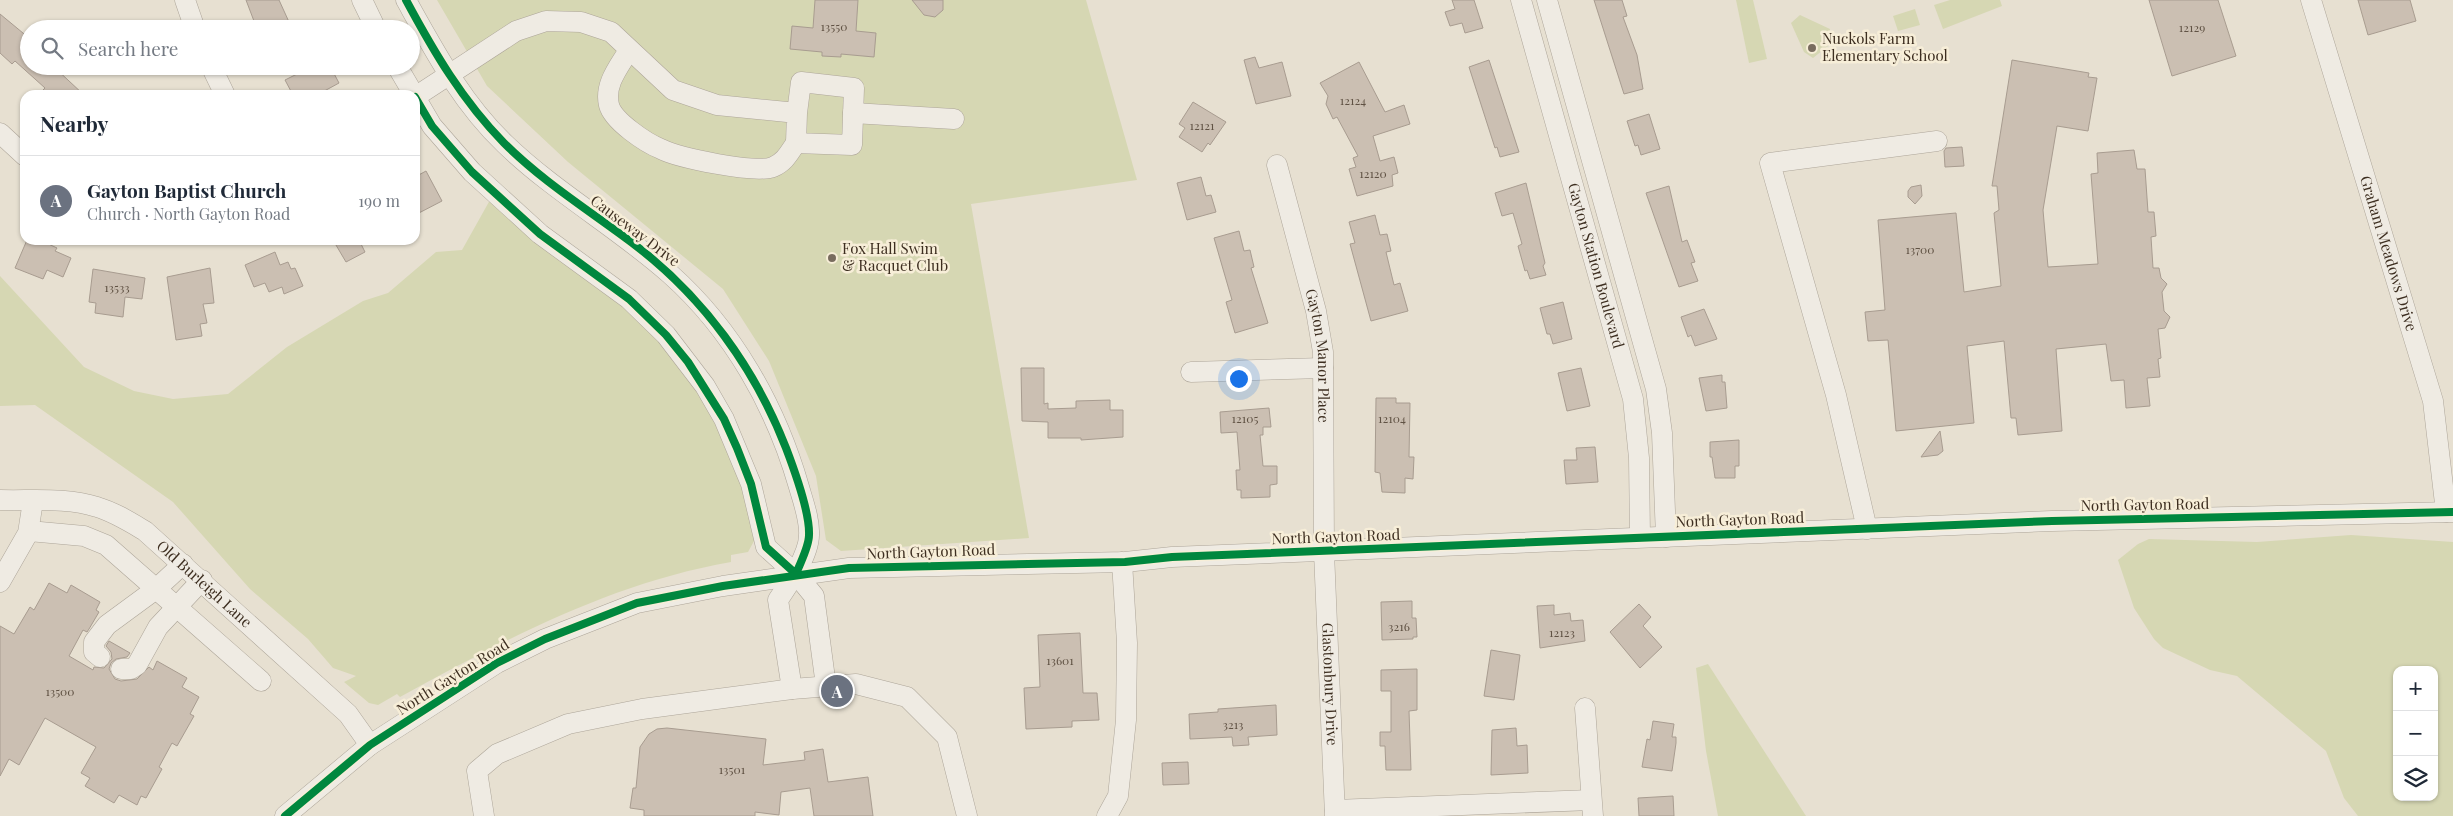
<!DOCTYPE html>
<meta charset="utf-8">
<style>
body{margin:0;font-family:"Playfair Display",serif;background:#f6f6f7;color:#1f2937}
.controls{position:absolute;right:15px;bottom:15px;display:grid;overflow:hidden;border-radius:10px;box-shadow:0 1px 4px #0004}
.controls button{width:45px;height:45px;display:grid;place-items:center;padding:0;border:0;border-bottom:1px solid #e0e1e3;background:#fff;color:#1f2937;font:25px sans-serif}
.you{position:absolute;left:1238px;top:378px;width:18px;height:18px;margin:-12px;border:4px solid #fff;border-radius:50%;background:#1a73e8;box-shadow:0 0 0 8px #1a73e833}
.badge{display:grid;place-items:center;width:32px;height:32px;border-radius:50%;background:#db2777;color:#fff;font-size:16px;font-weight:700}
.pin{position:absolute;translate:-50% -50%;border:2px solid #fff;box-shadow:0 1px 5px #0006}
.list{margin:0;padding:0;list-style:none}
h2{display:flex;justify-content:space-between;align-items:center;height:65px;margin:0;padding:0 20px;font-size:21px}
h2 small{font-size:16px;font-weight:400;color:#747a83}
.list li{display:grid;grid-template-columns:32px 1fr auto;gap:15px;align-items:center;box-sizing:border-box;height:90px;padding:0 20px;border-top:1px solid #e0e1e3}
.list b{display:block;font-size:19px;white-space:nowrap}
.list p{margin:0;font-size:16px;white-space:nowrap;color:#747a83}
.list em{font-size:16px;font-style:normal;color:#747a83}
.icon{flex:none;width:28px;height:28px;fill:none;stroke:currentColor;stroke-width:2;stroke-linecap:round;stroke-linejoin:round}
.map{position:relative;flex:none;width:2453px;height:816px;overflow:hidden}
.search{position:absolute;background:#fff;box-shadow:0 1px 4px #0004;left:20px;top:20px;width:400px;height:55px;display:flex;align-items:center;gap:12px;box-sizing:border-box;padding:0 18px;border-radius:28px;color:#747a83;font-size:19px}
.panel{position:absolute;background:#fff;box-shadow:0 1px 4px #0004;left:20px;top:90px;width:400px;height:155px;border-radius:15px}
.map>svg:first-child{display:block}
</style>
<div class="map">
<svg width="2453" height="816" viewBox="0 0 2453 816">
<rect width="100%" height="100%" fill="#e7e0d1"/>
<!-- green -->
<g fill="#d6d7b3" fill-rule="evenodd">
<path d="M437,0h649l51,180 -166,24 58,334 -188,13 -15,-11 -10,-64 -47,-115 -46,-72 -155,-127 -81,-76z"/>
<path d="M1736,0h17l14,59 -18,4z"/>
<path d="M1950,0h50l2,6 -59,23 -9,-24z"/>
<path d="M1915,9l5,16 -22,6 -5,-15z"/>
<path d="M1800,15l30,14 -2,17 -15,12 -9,-6 -13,-29z"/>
<path d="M490,200l134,101 55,59 45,73 30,92v16l-6,11 -17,3v7c-120,21 -225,77 -331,135l-3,-3 -19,11 -9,-2 -25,-21 12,-6 -23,-8 -25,-29 -58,-50 -77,-87 -138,-97 -35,1v-130l84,91 50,24 39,8 55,-5 59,-47 76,-46 25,-8 48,-41 26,-2z"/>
<path d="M2351,535l102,7v274h-95l-14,-18 -18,-47 -89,-75 -27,-6 -47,-22 -9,-9 -20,-31 -16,-48 20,-16 11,-5 108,3zM2397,670h37v127h-37z"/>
<path d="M1708,664l98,152h-88l-12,-65 -10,-83z"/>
</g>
<!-- building -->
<g fill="#cbbfb2" stroke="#a89c90">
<path d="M246,0h33l10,22 -15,7h-17z"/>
<path d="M815,0h43l-2,31 20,2 -2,24 -33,-3v3l-19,-1v-4l-32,-3 2,-23 21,2z"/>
<path d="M912,0h31v10l-8,7 -11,-2z"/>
<path d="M1452,0h22l9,28 -18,5 -3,-10 -12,3 -5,-14 10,-3z"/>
<path d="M1594,0h28l5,16 -4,1 14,38 6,34 -19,5z"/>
<path d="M2149,0h69l18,56 -64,20z"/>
<path d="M2358,0h52l6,21 -48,14z"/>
<path d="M0,14l29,24v28h24l31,29h-46l7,-7 -30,-27 -3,3 -12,-11z"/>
<path d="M1255,57l4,11 23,-6 9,34 -35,8 -12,-44z"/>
<path d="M1489,60l30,92 -19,5 -3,-10 -2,1 -26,-81z"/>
<path d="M2012,60l77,13 -1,4 9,1 -9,53 -31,-5 -14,84 5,57 50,-3 -7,-90 7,-1 -1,-20 37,-3 3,19h8l3,43h6l2,24 -5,1 2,31h6l2,10 6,6 -5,8 2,19 6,6 -5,11 -7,1 3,29 -3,1 2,18 -13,1 3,28 -24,2 -2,-28 -13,1 -5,-37 -50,5 6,82 -44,4 -2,-17h-5l-7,-77 -37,5 7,77 -78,8 -8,-91 -20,1 -3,-29 20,-2 -7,-90 78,-7 8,79 37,-6 -7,-73 5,-3 -2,-24h-5z"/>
<path d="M1359,62l26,50 19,-7 6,19 -37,12 7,25 14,-4 4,16 -6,2 1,11 -36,10 -8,-27 7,-2 -3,-9 5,-2 -21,-39 -4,2 -7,-15 2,-8 -8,-13z"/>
<path d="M296,66h34l9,17 -22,12h-24l-8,-15 14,-7z"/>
<path d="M1193,102l33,20 -16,23 -2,-2 -6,9 -23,-15 6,-9 -6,-4z"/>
<path d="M1649,114l11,35 -19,6 -3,-10 -3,1 -8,-25z"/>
<path d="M1962,147l2,19 -19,1 -1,-16 2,-3z"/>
<path d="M426,171l16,30 -27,14v-38z"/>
<path d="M1201,177l5,19 5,-1 5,17 -29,8 -10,-37z"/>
<path d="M1526,183l19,80 -2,3 3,9 -16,4 -3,-9 -2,1 -7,-25 4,-2 -9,-31 -11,3 -7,-23z"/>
<path d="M1921,185l1,11 -7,8 -7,-7v-6l3,-4z"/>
<path d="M1669,186l13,56 5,-2 8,22 -4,1 7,18 -19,6 -33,-94z"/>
<path d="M1375,215l5,20 7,-1 4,17 -5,1 8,33 6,-2 8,28 -37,10 -21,-77 5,-1 -6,-21z"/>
<path d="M1239,231l5,20 6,-1 4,17 -3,1 17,55 -33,10 -9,-31 6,-2 -18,-62z"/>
<path d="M27,240h13l17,8 -2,3 16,7 -8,19 -16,-7 -4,9 -28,-11z"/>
<path d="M333,240h26l6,12 -19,10z"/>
<path d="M275,252l5,13 8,-3 3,7 4,-1 8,18 -19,8 -2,-7 -13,5 -4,-9 -11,4 -9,-22z"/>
<path d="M210,268l4,35 -11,1 4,19 -7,1 2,12 -26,4 -9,-63z"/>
<path d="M93,269l52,9 -3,21 -17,-2 -2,20 -28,-4 1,-10 -7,-1z"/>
<path d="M1563,302l9,37 -19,5 -3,-10h-3l-7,-26z"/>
<path d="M1704,309l13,30 -22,7 -4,-11 -3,2 -7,-20z"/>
<path d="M1021,368h23v36l4,-1v6l28,-1v-7l34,-1v10h13v27l-42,3v-2h-33v-16l-26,-1z"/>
<path d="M1581,368l9,38 -23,5 -9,-38z"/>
<path d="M1722,375v7h3l2,26 -21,3 -7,-33z"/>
<path d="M1376,398h20v5h14l-1,54h5l-1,22 -8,-1v15l-23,-1 -2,-19 -5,-1z"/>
<path d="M1269,408l2,19h-8v8h-3l3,31h14v18l-7,1v12l-29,1v-8h-4l-1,-20h4l-3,-38 -16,1 -1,-21z"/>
<path d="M1940,431l3,20 -5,4 -17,2z"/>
<path d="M1739,440v26h-4v12h-20l-3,-21h-2v-15z"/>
<path d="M1595,447l3,35 -32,2 -2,-24h13l-1,-12z"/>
<path d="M49,583l18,10 4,-8 29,17 -4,8 3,2 -10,17 -2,3 -4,-2 -14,26 24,14 1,-3 10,1 8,-9 -1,-7 -5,-6 3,-5 21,12 -3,4 -11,2 -5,4 -2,6 6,10 6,2 16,-2 12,-12 4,3 4,-9 30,17 -5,9 17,10 -9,17 4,2 -17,30 -5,-3 -13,24 3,2 -16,29 -5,-2 -4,9 -18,-10 -5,8 -29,-17 5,-8 -9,-5 15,-26 -51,-29 -26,47 -10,-6 -9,17v-150l14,8 16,-27 4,3z"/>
<path d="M1412,601v17h4l1,19h-4v2l-31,1 -1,-38z"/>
<path d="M1639,604l12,13 -8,9 19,21 -22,21 -30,-36z"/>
<path d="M1554,605v10l16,-2 1,8 12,-1 2,21 -45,7 -3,-42z"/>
<path d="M1080,633l3,60h14l2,27 -27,1v6l-46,2 -2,-41 16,-1 -2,-52z"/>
<path d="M1491,650l29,5 -6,45 -30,-4z"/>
<path d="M1417,669v41l-8,1 2,59h-25l-1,-24h-5v-14h11v-41h-10v-21z"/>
<path d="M1276,705l1,30 -29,2 1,8 -16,1 -1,-9 -42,2 -1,-25 29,-2v-3z"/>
<path d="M1653,721l21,3 -2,13h4v6l-4,28 -30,-4 5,-28 3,1z"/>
<path d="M667,728l99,11 -3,26 42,-5 -1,-8 19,-3 5,33 40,-5 5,39h-59l-4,-28 -29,4 -2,23 -24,-3v4h-111v-6l-14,-2 3,-20h3l4,-41 9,-13 8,-5z"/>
<path d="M1516,728l1,18 10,-1 1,28 -37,2 1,-45z"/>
<path d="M1188,762l1,22 -26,1 -1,-22z"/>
<path d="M1673,796l1,20h-35l-1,-18z"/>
</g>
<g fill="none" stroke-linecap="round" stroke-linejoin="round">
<defs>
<g id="minor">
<path d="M185,0l10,29"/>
<path d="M362,0l14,29"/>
<path d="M406,0c29,52 56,103 99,144 51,49 112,83 165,130 63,56 106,133 129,213 4,14 11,33 10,48 0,20 -20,49 -31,65l14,89"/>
<path id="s1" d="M1521,0l112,399 6,59 1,79"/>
<path d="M1547,0l109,389 6,44 4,104"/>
<path id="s2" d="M2311,0l122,401 13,111"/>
<path d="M629,50c-10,17 -25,34 -20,55 4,16 37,38 52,44 18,9 95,25 112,18 12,-5 16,-14 23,-24"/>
<path d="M211,66l14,29"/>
<path d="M397,66l17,29"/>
<path d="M415,97l17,29 40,46 68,62 89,65 37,36 39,51 19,33 27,65 15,63 30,27 18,22 12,90"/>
<path d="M415,97l101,-66 30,-10 35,1 30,10 62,58 44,15 80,8 4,-31 53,6 -2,57 -56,-2 1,-30"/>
<path d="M853,113l101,6"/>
<path d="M0,133l25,23"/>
<path id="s3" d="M1277,165l39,146 7,41 1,200 11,264"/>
<path d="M1191,372l132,-4"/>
<path id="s4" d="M0,500c31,1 67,-3 97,7 17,5 33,15 48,24l203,183 22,31"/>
<path d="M1867,529l-31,-134 -66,-232 167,-22"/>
<path d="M29,531l55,5 22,9 155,136"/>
<path d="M0,582l28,-49 5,-32"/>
<path d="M100,657l-6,-5v-10l13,-17 49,-36 27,-25"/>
<path d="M121,669h10l6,-4 21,-38 44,-47"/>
<path d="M1585,708l8,108"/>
<path d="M1335,810l256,-10"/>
<path d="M285,816l85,-71 127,-82 48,-24 92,-36 86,-17 126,-18 276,-6 47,-5 880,-36 401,-9"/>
<path d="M484,816l-7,-45 20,-17 71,-30 74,-15 150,-20 64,-5 51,13 40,40 20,79"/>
<path d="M1107,816l11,-20 8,-76 1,-77 -5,-81"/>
</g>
</defs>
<!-- minor casing -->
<use href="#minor" stroke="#ada599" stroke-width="21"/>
<!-- minor -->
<use href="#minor" stroke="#efebe3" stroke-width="20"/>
<defs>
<g id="cycleway">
<path d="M406,0c28,52 56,100 98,143 39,39 86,68 131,102 68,52 120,123 151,203 8,21 24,64 23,87 0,12 -9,28 -13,39l-30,-27 -15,-63 -14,-36 -13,-29 -36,-57 -22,-27 -37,-36 -89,-65 -68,-62 -40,-46 -17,-29"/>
<path d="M285,816l85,-71 127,-82 48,-24 92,-36 86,-17 126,-18 276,-6 47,-5 880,-36 401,-9"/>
</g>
</defs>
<!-- cycleway casing -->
<use href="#cycleway" stroke="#f7eed8" stroke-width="11"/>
<!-- cycleway -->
<use href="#cycleway" stroke="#00873e" stroke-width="8"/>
</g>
<!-- markers -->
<g fill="#786c5e" stroke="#f7eed8" stroke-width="2">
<circle cx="1812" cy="48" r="5"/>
<circle cx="832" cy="258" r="5"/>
</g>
<g text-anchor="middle" stroke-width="5" stroke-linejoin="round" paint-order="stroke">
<!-- number labels -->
<g font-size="12" fill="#605244">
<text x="834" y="31">13550</text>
<text x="2192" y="32">12129</text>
<text x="1353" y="105">12124</text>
<text x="1202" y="130">12121</text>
<text x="1373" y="178">12120</text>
<text x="1920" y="254">13700</text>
<text x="117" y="292">13533</text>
<text x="1245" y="423">12105</text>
<text x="1392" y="423">12104</text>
<text x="1399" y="631">3216</text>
<text x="1562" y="637">12123</text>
<text x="1060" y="665">13601</text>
<text x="60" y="696">13500</text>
<text x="1233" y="729">3213</text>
<text x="732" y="774">13501</text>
</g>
<!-- poi labels -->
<g font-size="15" fill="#3d2e20" stroke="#f7eed8" text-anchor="start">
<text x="1822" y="44">Nuckols Farm<tspan x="1822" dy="17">Elementary School</tspan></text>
<text x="842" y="254">Fox Hall Swim<tspan x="842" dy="17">&amp; Racquet Club</tspan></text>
</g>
<!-- street labels -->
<g font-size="15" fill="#3d2e20" stroke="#f7eed8">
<text transform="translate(635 231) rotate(37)" y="5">Causeway Drive</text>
<text dy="5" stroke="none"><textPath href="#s2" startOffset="265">Graham Meadows Drive</textPath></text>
<text dy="5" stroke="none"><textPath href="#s1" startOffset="276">Gayton Station Boulevard</textPath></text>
<text dy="5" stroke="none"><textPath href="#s3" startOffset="196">Gayton Manor Place</textPath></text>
<text transform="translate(2145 505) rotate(-1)" y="5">North Gayton Road</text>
<text transform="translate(1740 520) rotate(-2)" y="5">North Gayton Road</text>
<text transform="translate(1336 537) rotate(-2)" y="5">North Gayton Road</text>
<text transform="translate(931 552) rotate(-2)" y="5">North Gayton Road</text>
<text dy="5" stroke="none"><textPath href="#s4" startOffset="231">Old Burleigh Lane</textPath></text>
<text transform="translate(453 677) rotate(-32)" y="5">North Gayton Road</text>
<text dy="5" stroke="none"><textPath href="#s3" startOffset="525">Glastonbury Drive</textPath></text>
</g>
</g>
</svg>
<div class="controls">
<button>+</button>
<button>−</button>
<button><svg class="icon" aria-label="layers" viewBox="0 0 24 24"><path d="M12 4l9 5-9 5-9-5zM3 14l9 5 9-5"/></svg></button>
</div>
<div class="you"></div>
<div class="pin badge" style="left:837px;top:691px;background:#6b7280">A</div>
<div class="search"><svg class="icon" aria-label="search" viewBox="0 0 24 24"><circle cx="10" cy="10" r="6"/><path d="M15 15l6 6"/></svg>Search here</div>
<section class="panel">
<h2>Nearby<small></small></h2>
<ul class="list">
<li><span class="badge" style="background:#6b7280">A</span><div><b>Gayton Baptist Church</b><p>Church · North Gayton Road</p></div><em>190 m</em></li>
</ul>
</section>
</div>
